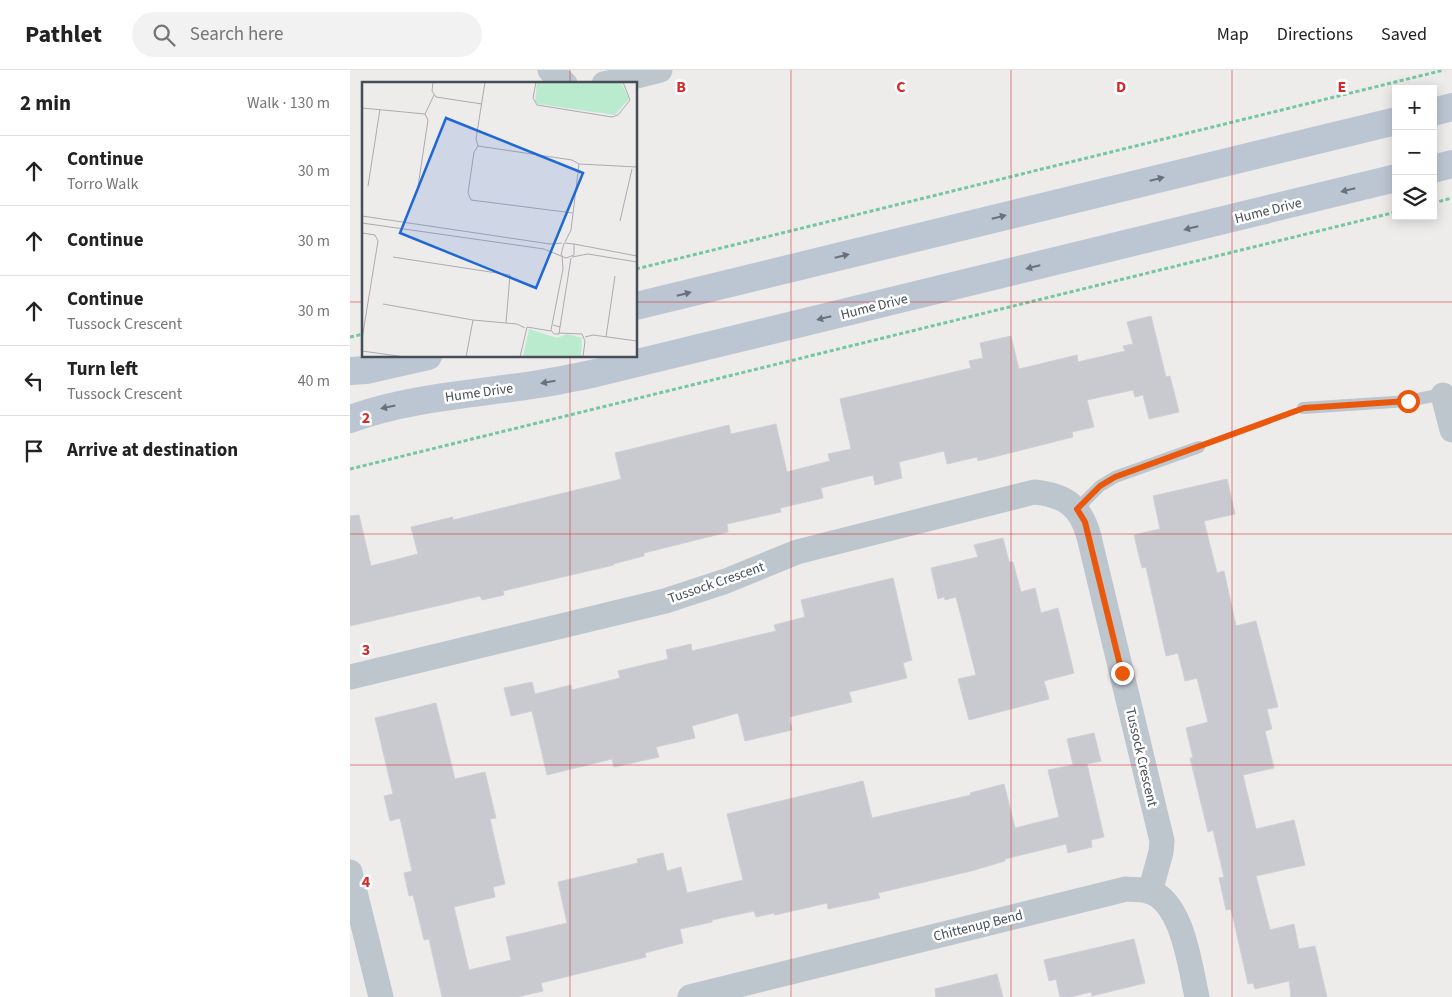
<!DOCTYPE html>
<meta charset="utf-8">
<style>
body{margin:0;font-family:"Source Sans 3",sans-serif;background:#f2f2f2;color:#222}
.controls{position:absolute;right:15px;top:15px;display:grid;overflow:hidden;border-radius:0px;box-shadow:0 2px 12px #0003}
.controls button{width:45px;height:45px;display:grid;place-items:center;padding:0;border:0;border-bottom:1px solid #e0e0e0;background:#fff;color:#222;font:25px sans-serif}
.stop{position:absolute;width:15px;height:15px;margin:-11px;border:4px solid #ea580c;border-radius:50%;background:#fff}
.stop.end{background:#ea580c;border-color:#fff;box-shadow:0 1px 5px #0008}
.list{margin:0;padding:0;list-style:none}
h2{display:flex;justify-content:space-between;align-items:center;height:65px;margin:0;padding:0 20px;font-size:21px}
h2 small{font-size:16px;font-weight:400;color:#767676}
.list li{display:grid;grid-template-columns:32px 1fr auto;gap:15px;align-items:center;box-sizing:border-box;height:70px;padding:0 20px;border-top:1px solid #e0e0e0}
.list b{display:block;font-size:19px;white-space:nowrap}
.list p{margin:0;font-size:16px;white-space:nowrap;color:#767676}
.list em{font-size:16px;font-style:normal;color:#767676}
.icon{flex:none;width:28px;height:28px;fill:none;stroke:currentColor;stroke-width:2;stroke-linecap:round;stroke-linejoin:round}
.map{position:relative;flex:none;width:1102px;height:927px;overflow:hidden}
header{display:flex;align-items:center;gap:30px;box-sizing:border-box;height:70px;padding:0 25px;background:#fff;border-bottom:1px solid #e0e0e0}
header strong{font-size:24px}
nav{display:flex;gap:28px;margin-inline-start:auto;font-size:18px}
.search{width:350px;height:45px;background:#f2f2f2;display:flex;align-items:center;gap:12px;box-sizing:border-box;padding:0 18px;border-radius:28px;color:#767676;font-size:19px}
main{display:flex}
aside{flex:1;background:#fff}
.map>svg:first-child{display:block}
</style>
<header>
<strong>Pathlet</strong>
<div class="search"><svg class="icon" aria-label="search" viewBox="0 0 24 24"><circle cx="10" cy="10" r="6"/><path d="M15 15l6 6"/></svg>Search here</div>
<nav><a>Map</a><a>Directions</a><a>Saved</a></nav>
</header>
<main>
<aside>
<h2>2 min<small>Walk · 130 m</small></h2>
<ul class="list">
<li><svg class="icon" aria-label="ahead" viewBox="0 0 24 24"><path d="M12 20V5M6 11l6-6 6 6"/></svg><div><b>Continue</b><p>Torro Walk</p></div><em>30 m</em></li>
<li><svg class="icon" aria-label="ahead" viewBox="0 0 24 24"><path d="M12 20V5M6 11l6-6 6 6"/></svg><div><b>Continue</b></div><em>30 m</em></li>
<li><svg class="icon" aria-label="ahead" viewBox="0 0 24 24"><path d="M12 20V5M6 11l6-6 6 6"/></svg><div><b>Continue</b><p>Tussock Crescent</p></div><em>30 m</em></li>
<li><svg class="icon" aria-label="left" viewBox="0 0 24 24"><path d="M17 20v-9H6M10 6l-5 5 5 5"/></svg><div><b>Turn left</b><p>Tussock Crescent</p></div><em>40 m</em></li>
<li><svg class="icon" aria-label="arrive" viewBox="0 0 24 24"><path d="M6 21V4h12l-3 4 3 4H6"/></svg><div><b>Arrive at destination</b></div></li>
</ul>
</aside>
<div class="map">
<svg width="1102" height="927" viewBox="0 0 1102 927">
<rect width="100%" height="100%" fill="#eeebeb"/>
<!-- building -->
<g fill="#c8cad0" stroke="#cfd1d7">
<path d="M801,246l15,61 4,-1 9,36 -30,7 -6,-24 -8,2 -2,-7 -46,10 7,27 -22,5 1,5 -95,24 -1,-4 -30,7 -3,-13 -45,11 3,16 -27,7 -2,-10 -52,13 2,10 -43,10 1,4 -54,12 1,8 -84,21v3l-31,8 1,1 -111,26 1,4 -22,5 -2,-4 -130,30v-110l9,-1 12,51 47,-12 -7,-27 42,-10v3l168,-41 -6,-26 114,-28 2,9 45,-10 11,48 43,-11 -2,-7 23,-5 -11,-50 131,-31 -2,-7 14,-3 -3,-15 31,-7 8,33 58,-14 1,7 47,-11 -2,-5 10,-2 -6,-22z"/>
<path d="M877,409l8,35 -31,7 13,52 7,-2 12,55 20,-5 22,86 -11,2 5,20 -7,2 9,37 -31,7 13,54 38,-9 11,45 -49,11 14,54 24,-6 5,25 16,-3 12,51h-36l-2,-16 -34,8 -2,-6 -5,1 -17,-75 -5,1 -7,-32 5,-1 -11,-47 -5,2 -18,-74h3l-7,-30 22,-6 -11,-44 -12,3 -7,-28 -12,3 -20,-89 -4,1 -8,-33 26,-6 -7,-33z"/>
<path d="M653,468l6,24h4l8,30 14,-4 6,25 17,-5 16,65 -30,8 5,18 -80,21 -11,-41 18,-4 -20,-78 -11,3 -1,-3 -6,2 -7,-31 47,-11 -4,-12z"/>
<path d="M543,508l19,82 -9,3 4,15 -58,14 3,10 -63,15 3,13 -47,11 -7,-28 -46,13 3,12 -39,9 3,10 -45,10 -2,-8 -65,16 -15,-64 -21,5 -7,-28 28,-6 3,12 36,-9 1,5 48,-12 -2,-7 50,-12 -2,-9 25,-6 1,7 84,-20 -2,-6 31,-8 -4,-17z"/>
<path d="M86,633l19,76 30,-7 11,46 -6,1 15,65 -12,3 2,10 -41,10 15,63 42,-10 -5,-23 61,-14 -9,-41 80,-19 -1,-4 26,-6 4,18 14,-4 6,26 56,-13 -16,-66 136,-33 9,37 99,-23 -1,-2 34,-9 11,44 44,-11 -11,-47 25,-5 -6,-26 27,-6 7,28 -14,3 17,73 -13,3 1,7 -24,6 -2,-9 -61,15v2l-34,10 -93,22 2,5 -52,11 -1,-6 -52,12 -1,-2 -18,4 -2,-6 -42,9v2l-32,7 3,14 -38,10 1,4 -105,26 2,8 -26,6h-75l-13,-58 -5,1 -11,-45 -4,1 -5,-23 8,-2 -12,-53 -10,3 -6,-25 9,-2 -18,-76z"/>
<path d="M784,869l11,44 -53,13 -1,-4 -21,5h-10l-4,-18 -7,2 -5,-21z"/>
<path d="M647,904l6,23h-67l-1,-8z"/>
</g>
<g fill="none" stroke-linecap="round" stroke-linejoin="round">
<!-- path -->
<g stroke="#74c7a1" stroke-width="3" stroke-dasharray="4 2.5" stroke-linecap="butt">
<path d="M1083,133l19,-5"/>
<path d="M286,199l808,-199"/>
<path d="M0,267l14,-3"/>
<path d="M867,370l67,-25"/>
<path d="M0,399l1046,-257"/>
</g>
<!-- lane -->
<g stroke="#bdc5cd" stroke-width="12">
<path d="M953,338l105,-7 40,-8"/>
<path d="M727,439l23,-23 15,-9 84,-30"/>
</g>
<!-- street -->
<g stroke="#bdc5cd" stroke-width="25">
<path d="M200,0l15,14"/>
<path d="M254,14l56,-14"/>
<path d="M1093,325l9,35"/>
<path d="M0,607l315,-76 61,-20 71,-29 237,-60c31,3 47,14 55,45l73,304 -1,11 -11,40"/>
<path d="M0,802l31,125"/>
<path d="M340,927l436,-108c7,1 16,0 23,2 34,11 41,76 48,106"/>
</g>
<!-- secondary -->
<g stroke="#bcc6d2" stroke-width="28">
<path d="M1083,42l19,-5"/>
<path d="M1083,99l19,-5"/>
<path d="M286,236l760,-185"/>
<path d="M0,301l16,-1 62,-14"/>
<path d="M0,349c61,-22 126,-25 189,-35 19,-3 38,-7 57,-11l800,-195"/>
</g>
</g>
<!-- one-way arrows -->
<defs><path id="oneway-solid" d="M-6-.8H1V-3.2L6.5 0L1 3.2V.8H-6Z" transform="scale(1.25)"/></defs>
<g fill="#69727c">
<use href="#oneway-solid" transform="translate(807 109) rotate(-14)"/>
<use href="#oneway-solid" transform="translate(998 120) rotate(166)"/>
<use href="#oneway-solid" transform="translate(649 147) rotate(-14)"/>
<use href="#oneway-solid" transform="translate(841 158) rotate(166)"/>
<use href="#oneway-solid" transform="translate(492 186) rotate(-14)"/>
<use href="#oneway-solid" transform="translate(683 197) rotate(166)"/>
<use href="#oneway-solid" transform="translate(334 224) rotate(-14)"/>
<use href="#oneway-solid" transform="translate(474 248) rotate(166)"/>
<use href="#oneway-solid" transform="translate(198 312) rotate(170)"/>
<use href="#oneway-solid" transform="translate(38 337) rotate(168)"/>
</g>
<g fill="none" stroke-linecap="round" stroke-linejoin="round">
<!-- route -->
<path stroke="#ea580c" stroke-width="6" d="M772,603l-37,-151 -8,-13 23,-23 15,-9 189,-69 104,-7"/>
</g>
<!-- grid -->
<path fill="none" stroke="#d62828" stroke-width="1" stroke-opacity="0.55" d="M220,0v14M441,0v927M661,0v927M882,0v927M0,232h14M286,232h816M220,286v641M0,464h1102M0,695h1102"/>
<g text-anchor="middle" stroke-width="5" stroke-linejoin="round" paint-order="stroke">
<!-- street labels -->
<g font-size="14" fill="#454e57" stroke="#fff">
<text transform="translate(918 140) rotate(-14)" y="5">Hume Drive</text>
<text transform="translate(524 236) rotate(-14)" y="5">Hume Drive</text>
<text transform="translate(129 322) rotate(-8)" y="5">Hume Drive</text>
<text transform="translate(366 512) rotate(-19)" y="5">Tussock Crescent</text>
<text transform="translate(792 687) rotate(77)" y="5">Tussock Crescent</text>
<text transform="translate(628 855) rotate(-14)" y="5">Chittenup Bend</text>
</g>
</g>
<!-- overview -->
<g transform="translate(12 12)">
<rect width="275" height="275" fill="#eeebeb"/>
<path d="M175,0h84l8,17 -14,16 -77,-11 -3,-3zM167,247l28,9 10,-4 15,4 -1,19h-58z" fill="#baebce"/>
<path fill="none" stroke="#aaacb0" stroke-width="1" d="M71,0l-1,9 4,6 46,7M123,0l-9,57 2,7 94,14 7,4 -8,66 -6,12M174,0l-3,16 4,7 75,12 6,-2 12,-15 -7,-18M0,26l63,6 9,-19M116,64l-4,6 -6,41 3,7 102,13M217,82l58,3M6,104l12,-77M55,111l11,-73 -3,-6M0,134l188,28 12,-1M258,139l12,-52M0,141l182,26 22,9 8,-3v-11l-10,-1 -3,12M0,151l13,2 3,6 -16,98M212,162l63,12M31,175l117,18 -4,48M210,175l16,-3 49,8M21,222l90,16M191,243l7,2 -1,7h-5l-3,-4 12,-61 -1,-14M198,245l11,-69M197,251l23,1 3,7 -2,16M223,255l8,-2 44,6M244,255l9,-61M0,269l43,6M104,275l7,-37 44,4 8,4M158,275l7,-30 24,4"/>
<path fill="#2068d3" fill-opacity="0.15" stroke="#2068d3" stroke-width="2.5" d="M84,36l137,55 -47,115 -136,-55z"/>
<rect width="275" height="275" fill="none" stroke="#454e57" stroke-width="2.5"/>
</g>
<g font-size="16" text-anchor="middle" font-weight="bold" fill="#d62828" stroke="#fff" stroke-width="5" stroke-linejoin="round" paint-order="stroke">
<text x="331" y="22">B</text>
<text x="551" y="22">C</text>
<text x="771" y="22">D</text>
<text x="992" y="22">E</text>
<text x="16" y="353">2</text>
<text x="16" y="585">3</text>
<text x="16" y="817">4</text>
</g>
</svg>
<div class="controls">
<button>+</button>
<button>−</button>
<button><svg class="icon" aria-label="layers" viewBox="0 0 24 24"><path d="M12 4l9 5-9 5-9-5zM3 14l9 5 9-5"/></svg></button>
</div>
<div class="stop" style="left:1058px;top:331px"></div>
<div class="stop end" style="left:772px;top:603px"></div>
</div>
</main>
